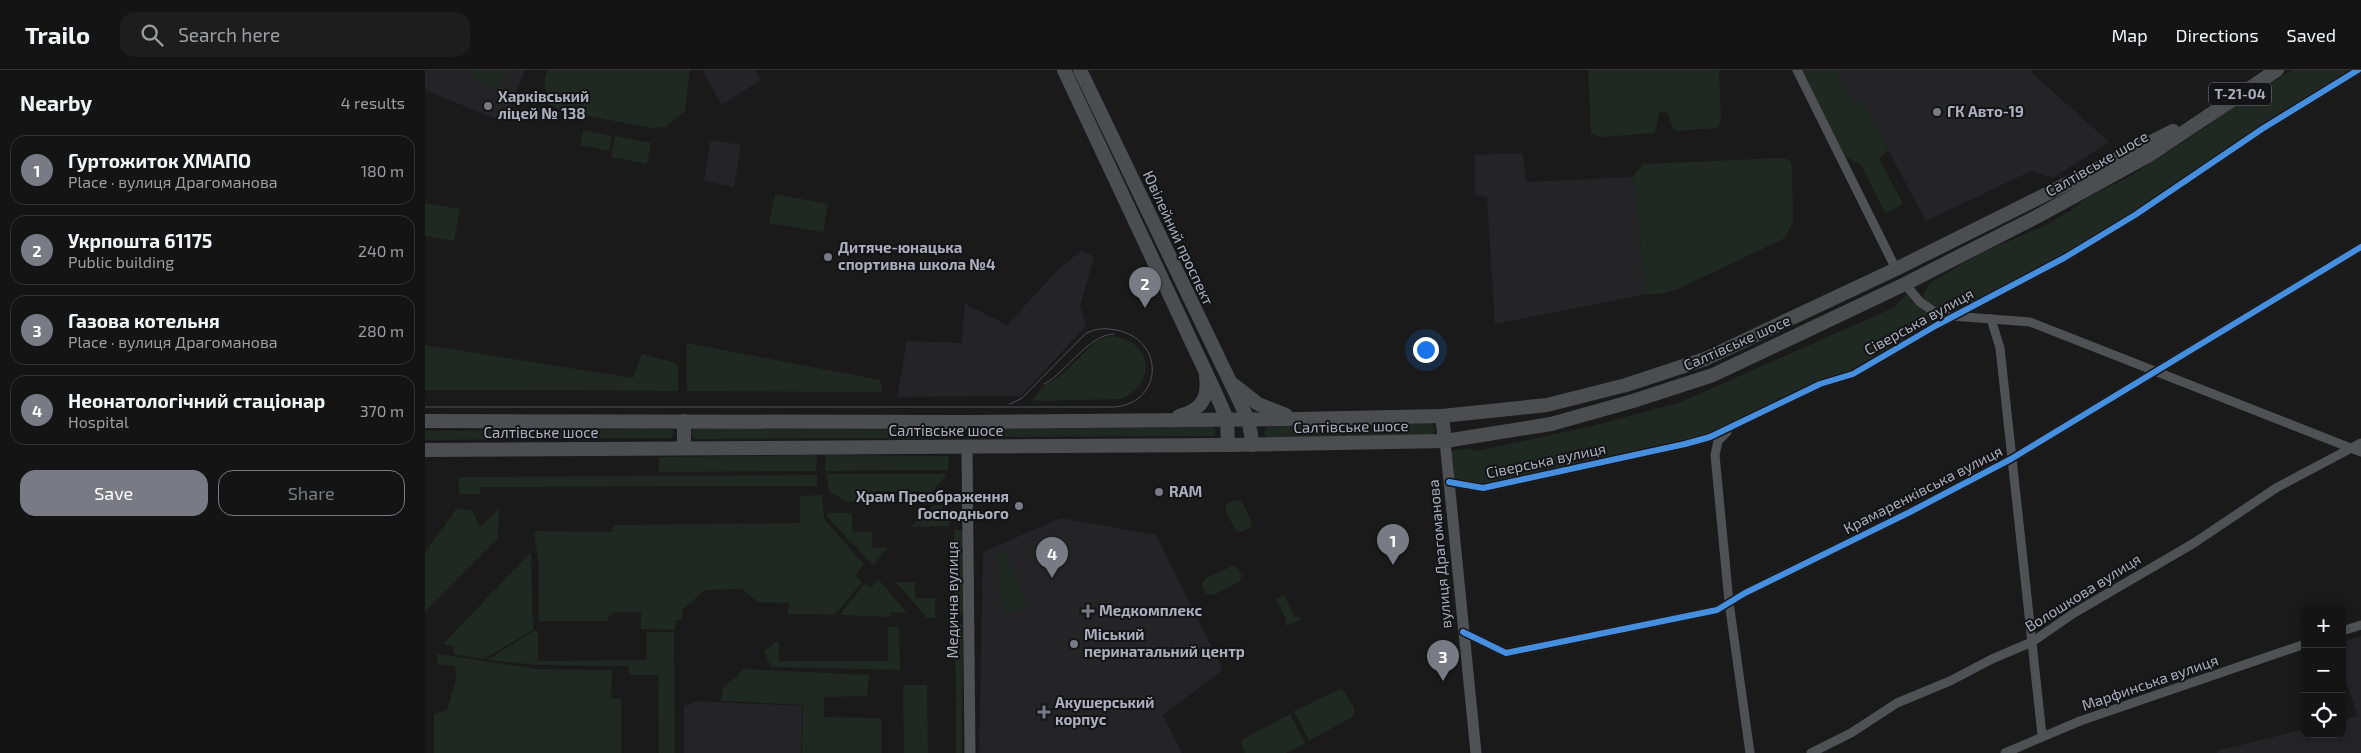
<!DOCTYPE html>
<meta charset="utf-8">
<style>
body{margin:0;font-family:"Exo 2",sans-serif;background:#1d1d1d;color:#f1f3f6}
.controls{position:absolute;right:15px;bottom:15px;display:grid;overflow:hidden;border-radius:10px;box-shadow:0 2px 8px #0003}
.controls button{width:45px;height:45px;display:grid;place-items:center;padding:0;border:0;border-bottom:1px solid #333334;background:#141414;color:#f1f3f6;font:25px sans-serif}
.you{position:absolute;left:1000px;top:279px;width:18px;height:18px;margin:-12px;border:4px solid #fff;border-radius:50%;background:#1a73e8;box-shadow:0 0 0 8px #1a73e833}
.badge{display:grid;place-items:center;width:32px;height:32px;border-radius:50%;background:#787b84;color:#fff;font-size:16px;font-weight:700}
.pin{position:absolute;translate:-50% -41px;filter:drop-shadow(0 1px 2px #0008)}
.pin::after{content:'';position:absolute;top:26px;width:18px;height:15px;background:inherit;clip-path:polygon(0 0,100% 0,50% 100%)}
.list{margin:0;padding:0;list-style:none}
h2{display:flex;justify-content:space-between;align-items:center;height:65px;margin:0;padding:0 20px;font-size:21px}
h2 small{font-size:16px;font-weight:400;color:#9d9ea0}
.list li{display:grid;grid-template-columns:32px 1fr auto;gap:15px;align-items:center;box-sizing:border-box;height:70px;margin:0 10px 10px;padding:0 10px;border:1px solid #333334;border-radius:15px}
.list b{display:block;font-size:19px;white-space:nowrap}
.list p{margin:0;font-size:16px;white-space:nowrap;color:#9d9ea0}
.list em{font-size:16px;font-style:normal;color:#9d9ea0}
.actions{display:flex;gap:10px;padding:15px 20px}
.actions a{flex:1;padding:11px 0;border:1px solid #787b84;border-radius:15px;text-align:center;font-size:18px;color:#787b84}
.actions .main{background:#787b84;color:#fff}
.icon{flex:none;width:28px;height:28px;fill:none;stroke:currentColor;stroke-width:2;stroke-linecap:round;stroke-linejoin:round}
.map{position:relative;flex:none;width:1936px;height:683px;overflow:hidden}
header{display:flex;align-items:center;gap:30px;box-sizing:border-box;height:70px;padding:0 25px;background:#141414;border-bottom:1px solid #333334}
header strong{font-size:24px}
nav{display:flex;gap:28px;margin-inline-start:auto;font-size:18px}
.search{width:350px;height:45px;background:#1d1d1d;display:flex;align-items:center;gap:12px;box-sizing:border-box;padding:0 18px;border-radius:15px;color:#9d9ea0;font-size:19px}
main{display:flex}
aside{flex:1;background:#141414}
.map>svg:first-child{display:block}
</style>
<header>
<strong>Trailo</strong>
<div class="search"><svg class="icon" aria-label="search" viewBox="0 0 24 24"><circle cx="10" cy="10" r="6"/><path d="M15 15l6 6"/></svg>Search here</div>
<nav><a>Map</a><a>Directions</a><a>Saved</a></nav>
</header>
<main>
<aside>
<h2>Nearby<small>4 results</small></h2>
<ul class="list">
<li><span class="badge">1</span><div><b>Гуртожиток ХМАПО</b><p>Place · вулиця Драгоманова</p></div><em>180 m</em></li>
<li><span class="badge">2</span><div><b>Укрпошта 61175</b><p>Public building</p></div><em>240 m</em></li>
<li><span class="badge">3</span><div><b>Газова котельня</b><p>Place · вулиця Драгоманова</p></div><em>280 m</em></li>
<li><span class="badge">4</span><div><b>Неонатологічний стаціонар</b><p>Hospital</p></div><em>370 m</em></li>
</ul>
<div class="actions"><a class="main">Save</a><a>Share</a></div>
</aside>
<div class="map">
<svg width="1936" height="683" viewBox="0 0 1936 683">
<rect width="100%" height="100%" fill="#1a1a1b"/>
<!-- built -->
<g fill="#242427">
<path d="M0,0h100l-21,52 -79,-32z"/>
<path d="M277,0h53l6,10 -39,25z"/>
<path d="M1416,0h191l-1,2 78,70 -56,36 -22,-7 -105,50 -64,-120 -9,4 -17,-32z"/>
<path d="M286,70l30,5 -7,42 -30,-6z"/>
<path d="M1098,83l3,29 107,-5 13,117 -151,30 -8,-127 -12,-1v-41z"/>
<path d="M657,180l12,7 -14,49 6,20 -65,70 -124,1 10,-56 55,2 3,-39 42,21 51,-55z"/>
<path d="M636,448l95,17 67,135 -60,45 19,38h-203l4,-201z"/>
<path d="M1936,566v117h-144v-2l88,-22v5h37v-14l16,-4 -16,-46v-28z"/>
<path d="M271,631l106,5 -1,47h-117v-47z"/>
</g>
<!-- green -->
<g fill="#202822">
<path d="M48,0h35l-9,17c-12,1 -19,-2 -26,-11z"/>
<path d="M122,0h143l-5,41 -19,16 -15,1 -89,-17 -12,-6 -6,-22z"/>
<path d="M1163,0h131l2,51 -3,7 -44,3 -6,-17 -4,-3 -5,2 -4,20 -54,4 -10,-3z"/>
<path d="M1376,0h40l-5,3 17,31 9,-3 26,49 -9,8 24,46 -18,9 -23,-47 -17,-10z"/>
<path d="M1867,0h66l-223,145 -183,102 -20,-6 5,14 -84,49 -143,63 -227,51 -34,-6 -3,-30 21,-4 10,3 115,-25 89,-24 212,-94 17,-17 10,10 10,-18 20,-12 33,-19 62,-26 31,-19 10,-9 41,-20 79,-51 6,-8z"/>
<path d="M158,60l29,6 -3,15 -29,-6z"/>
<path d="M190,66l36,7 -4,21 -36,-7z"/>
<path d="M1357,88l8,2 2,8 1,53 -8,17 -107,51 -17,5h-15l-13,-117 10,-13z"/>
<path d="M350,124l53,10 -5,28 -54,-9z"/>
<path d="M0,133l35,6 -6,32 -29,-5z"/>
<path d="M686,266c41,4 48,47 10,63l-85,2 -3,-2 12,-14 19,-12 32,-32z"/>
<path d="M262,273l193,37 2,12 -195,-1z"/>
<path d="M0,275l208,33 9,-24 34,9 2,6v22l-253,-1z"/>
<path d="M1006,352l4,6 -1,7 -167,4 -3,-5 3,-7z"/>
<path d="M789,356l2,6 -2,4 -235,1 -3,-5 3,-5z"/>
<path d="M269,358l255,2 3,4 -3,4 -255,1 -3,-6z"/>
<path d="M246,359l3,3 -3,6 -246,2v-9z"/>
<path d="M392,385l-1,16 -157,1v-15z"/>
<path d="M401,385l123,1 -1,14 -123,1z"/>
<path d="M401,404h121l-15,18 -58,-1v10l-27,1 -18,-11z"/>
<path d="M392,405v11l-337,1v7h-21v-17z"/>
<path d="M397,425l2,24 40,45 -9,12 7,6 -27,33 -47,-1 1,-11 -31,-1 -16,-13 -37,1 -23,20v10h-7v10l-34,-1v-17h-29l-5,9h-68v-56l-5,-34 79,1v-7l187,-2v-27z"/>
<path d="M810,430l7,1 10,22 -2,5 -9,4 -5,-1 -11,-21 2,-6z"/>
<path d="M509,435h8l-1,10 8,1v10l-38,1z"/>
<path d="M31,439l16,1 8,17 19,-18 -1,29 -73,74v-59z"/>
<path d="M402,443h25l1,19h19v16l16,-1 -15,18 -46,-48z"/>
<path d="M529,460h8l1,85h-8z"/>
<path d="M573,481h8v6l22,49 -22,10 -7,-31z"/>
<path d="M106,482l2,78 -49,29 -31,-5 1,-8 -11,-2z"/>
<path d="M809,495l8,10 -2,6 -26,14 -9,-2 -3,-9 4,-6z"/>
<path d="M453,509l29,34 -16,-1v5l-51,-2 25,-32 6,5z"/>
<path d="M471,512h19v16h20v20h-8z"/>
<path d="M859,525l11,23 4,-2 2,3 -14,7 -2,-4 2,-1 -11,-22z"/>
<path d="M530,554h8l-1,129h-6z"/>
<path d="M463,557h11l1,43 -129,-3 -7,-16 15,-11v21h109z"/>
<path d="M109,561h4v30l109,-1v-28h27l1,121h-16l-1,-78h-29v-9l-91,-1 -51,-5z"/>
<path d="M13,584l99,15 75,1 -1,29h10v54h-187v-39l13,-4 9,-30 -1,-14 -18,-2z"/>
<path d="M319,599l125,6 -2,21 -43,1v20l57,1v35h-79l1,-48 -82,-4 2,-13z"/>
<path d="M478,615h24l1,68h-24z"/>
<path d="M917,618l12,20v8l-45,25 -15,-30z"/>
<path d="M865,644l15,29 -19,10h-41l-4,-10 2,-4z"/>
</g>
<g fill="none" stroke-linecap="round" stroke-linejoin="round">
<!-- minor -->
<g stroke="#505155" stroke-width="9">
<path d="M1372,0l99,199"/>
<path d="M1480,214l15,18 19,13 91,7 331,130"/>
<path d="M1566,249l9,29 42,387"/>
<path d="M1302,362l-9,9 -3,14 14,147 21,151"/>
<path d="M1024,412l34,6 202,-44 25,-7 110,-53 33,-10 84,-49 127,-67 71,-43 127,-86 96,-59"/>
<path d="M1917,561l19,-6"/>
<path d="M1038,562l43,21 211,-43 28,-17 165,-81 101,-53 350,-212"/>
<path d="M1386,683l40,-20 46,-30 53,-22 42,-22 40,-17 42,-29 120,-70 82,-55 85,-45"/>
<path d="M1580,683l75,-32 225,-77"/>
</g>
<!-- tertiary -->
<g stroke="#505155" stroke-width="11">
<path d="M1020,371l31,312"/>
<path d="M542,377l3,306"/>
</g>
<!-- primary -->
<g stroke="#4c4d51" stroke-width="14">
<path d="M639,0l152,324 11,25 1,26"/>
<path d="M655,0l168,349 5,26"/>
<path d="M809,315l24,19 28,11"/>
<path d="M754,346c22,-6 30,-17 27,-40"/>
<path d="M1017,346l3,25"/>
<path d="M0,351l542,1 329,-3 146,-3 105,-11 79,-20 79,-26 191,-90 277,-138"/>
<path d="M259,378v-27"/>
<path d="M0,380l803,-5 217,-4 106,-17 82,-23 80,-26 192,-91 133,-68 113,-62 126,-84"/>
</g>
<!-- tram -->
<g stroke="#4f5053" stroke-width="1">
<path d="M619,314c23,-12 45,-50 70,-50"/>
<path d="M0,337h690c49,-5 50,-68 1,-77 -11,-2 -21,-2 -31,4l-63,64 -12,6"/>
</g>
<defs>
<g id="cycleway">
<path d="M1024,412l34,6 202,-44 25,-7 110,-53 33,-10 84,-49 127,-67 71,-43 127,-86 96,-59"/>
<path d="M1038,562l43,21 211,-43 28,-17 165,-81 101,-53 350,-212"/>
</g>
</defs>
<!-- cycleway casing -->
<use href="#cycleway" stroke="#141417" stroke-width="9"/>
<!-- cycleway -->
<use href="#cycleway" stroke="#468fdf" stroke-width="6"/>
</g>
<!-- markers -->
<g fill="#787b84" stroke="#141417" stroke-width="2">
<circle cx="63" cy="36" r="5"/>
<circle cx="1512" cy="42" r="5"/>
<circle cx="403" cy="187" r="5"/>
<circle cx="734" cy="422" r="5"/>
<circle cx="594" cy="436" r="5"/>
<path d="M660.5 533.5h5v5h5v5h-5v5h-5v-5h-5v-5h5z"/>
<circle cx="649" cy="574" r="5"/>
<path d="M616.5 634.5h5v5h5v5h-5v5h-5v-5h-5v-5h5z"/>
</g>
<g text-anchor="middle" stroke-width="4" stroke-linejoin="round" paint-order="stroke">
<!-- shield labels -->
<rect fill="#141417" stroke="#7e808a" stroke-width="1" x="1784" y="12.5" width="62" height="23" rx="4"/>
<g font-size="14" font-weight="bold" fill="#abafbc">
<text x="1815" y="29">Т-21-04</text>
</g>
<!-- poi labels -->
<g font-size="15" font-weight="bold" fill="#abafbc" stroke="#141417" text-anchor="start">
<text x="73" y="32">Харківський<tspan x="73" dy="17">ліцей № 138</tspan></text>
<text x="1522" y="47">ГК Авто-19</text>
<text x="413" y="183">Дитяче-юнацька<tspan x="413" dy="17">спортивна школа №4</tspan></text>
<text x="744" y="427">RAM</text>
<text x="584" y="432" text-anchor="end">Храм Преображення<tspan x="584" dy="17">Господнього</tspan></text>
<text x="674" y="546">Медкомплекс</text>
<text x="659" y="570">Міський<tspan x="659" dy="17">перинатальний центр</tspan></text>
<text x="630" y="638">Акушерський<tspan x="630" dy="17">корпус</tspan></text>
</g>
<!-- street labels -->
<g font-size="15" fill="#abafbc" stroke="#141417">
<text transform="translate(1672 94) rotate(-30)" y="5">Салтівське шосе</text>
<text transform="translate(753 168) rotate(65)" y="5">Ювілейний проспект</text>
<text transform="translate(1494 252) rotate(-29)" y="5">Сіверська вулиця</text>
<text transform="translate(1312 273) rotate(-24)" y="5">Салтівське шосе</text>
<text transform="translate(926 357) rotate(-1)" y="5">Салтівське шосе</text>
<text x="521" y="366">Салтівське шосе</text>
<text x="116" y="368">Салтівське шосе</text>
<text transform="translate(1121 391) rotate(-12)" y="5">Сіверська вулиця</text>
<text transform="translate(1498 420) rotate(-27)" y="5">Крамаренківська вулиця</text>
<text transform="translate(1015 484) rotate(-95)" y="5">вулиця Драгоманова</text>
<text transform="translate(1658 523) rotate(-32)" y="5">Волошкова вулиця</text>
<text transform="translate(528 530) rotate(-90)" y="5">Медична вулиця</text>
<text transform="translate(1725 613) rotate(-19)" y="5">Марфинська вулиця</text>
</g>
</g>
</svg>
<div class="controls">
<button>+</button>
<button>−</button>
<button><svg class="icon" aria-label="locate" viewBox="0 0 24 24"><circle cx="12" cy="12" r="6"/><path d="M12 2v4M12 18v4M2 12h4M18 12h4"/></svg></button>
</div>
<div class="you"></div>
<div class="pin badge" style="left:968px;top:495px">1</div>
<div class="pin badge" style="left:720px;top:238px">2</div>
<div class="pin badge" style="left:1018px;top:611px">3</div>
<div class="pin badge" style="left:627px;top:508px">4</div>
</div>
</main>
